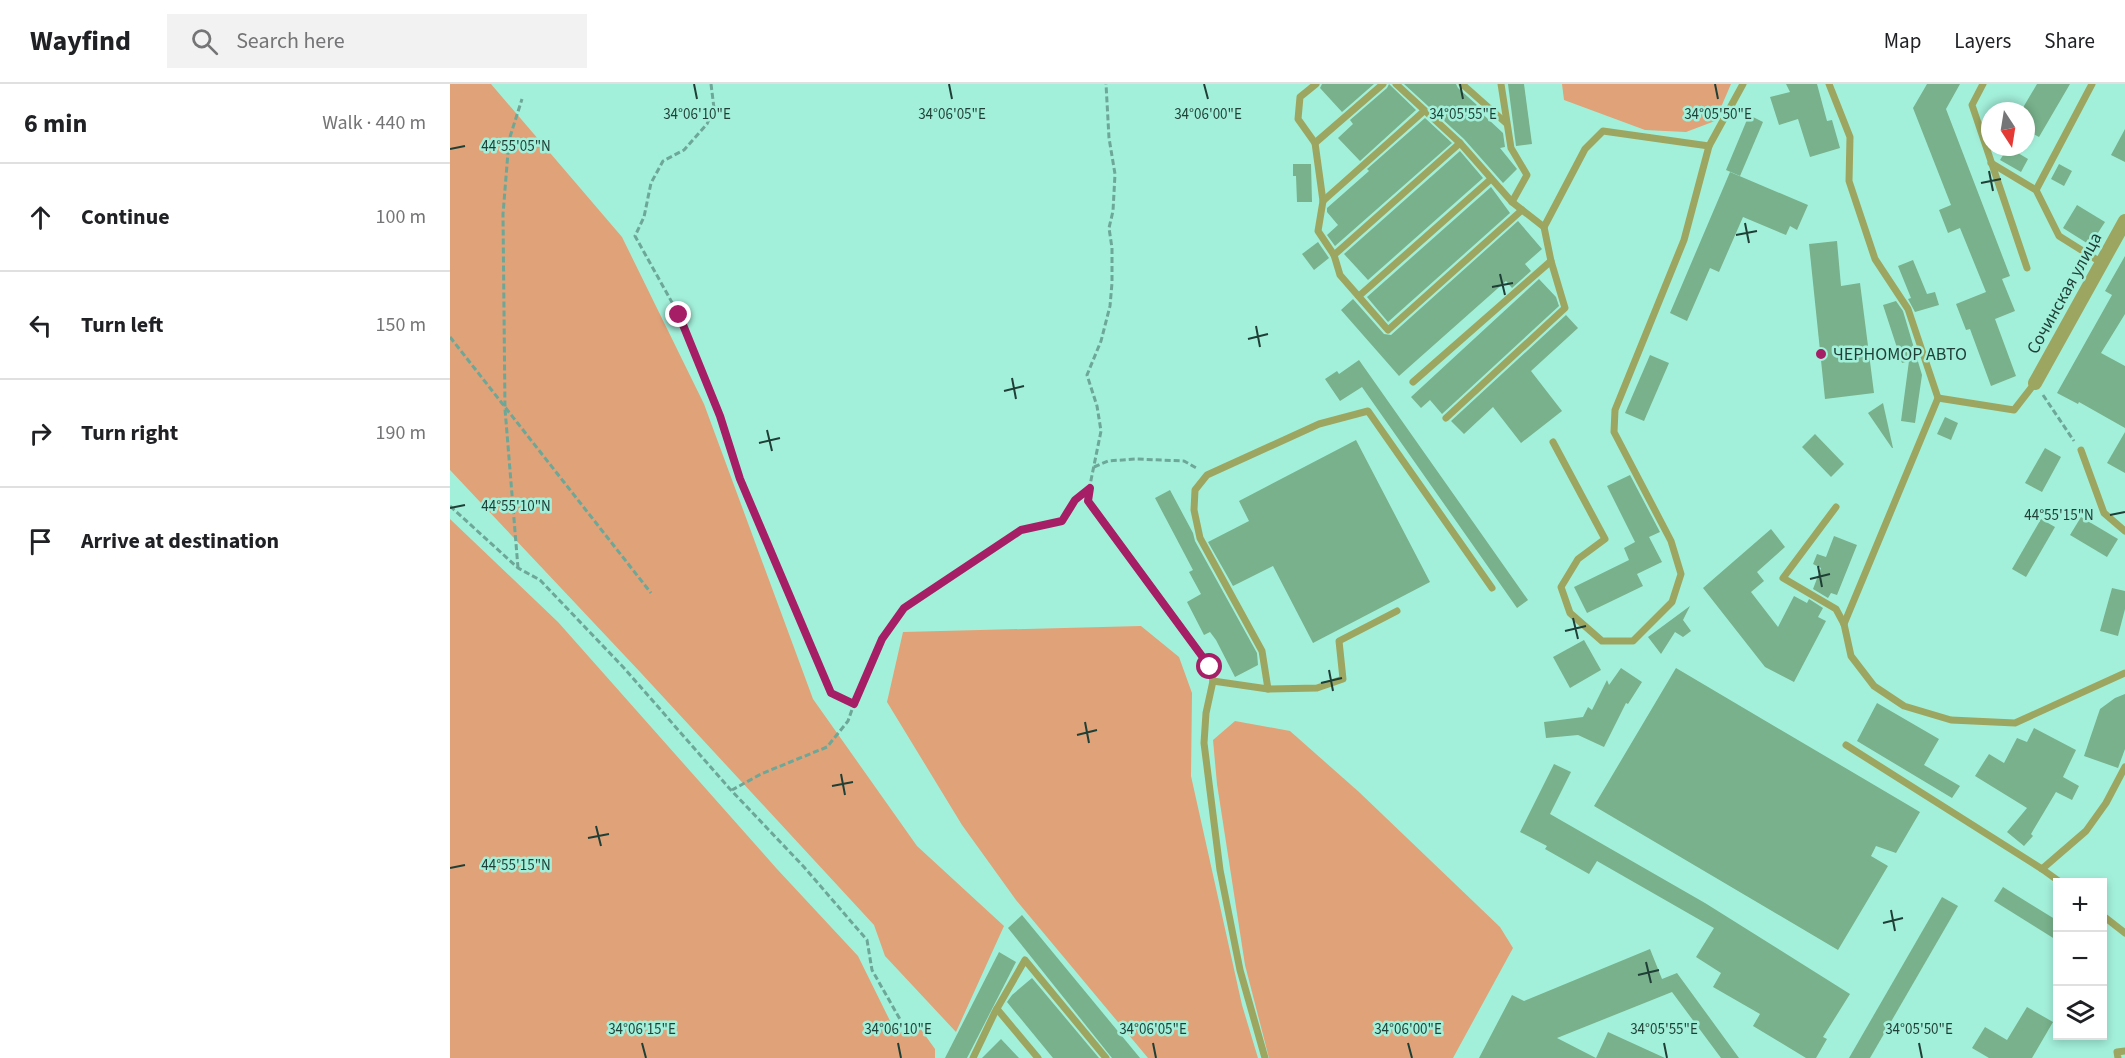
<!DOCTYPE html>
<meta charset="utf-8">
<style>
body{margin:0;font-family:"Source Sans 3",sans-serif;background:#f2f2f2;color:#202124}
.controls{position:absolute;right:18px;bottom:18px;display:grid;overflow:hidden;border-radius:0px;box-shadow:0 3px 9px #0003}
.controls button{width:54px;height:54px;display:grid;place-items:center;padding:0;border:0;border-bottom:2px solid #e0e0e0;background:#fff;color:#202124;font:30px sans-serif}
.compass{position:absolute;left:1531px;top:18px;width:54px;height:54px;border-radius:50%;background:#fff;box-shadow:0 3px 9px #0003;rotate:168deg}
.stop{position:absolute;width:18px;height:18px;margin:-14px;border:4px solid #a61e66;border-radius:50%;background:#fff}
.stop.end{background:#a61e66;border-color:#fff;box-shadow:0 2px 6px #0008}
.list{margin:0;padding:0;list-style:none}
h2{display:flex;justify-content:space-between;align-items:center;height:78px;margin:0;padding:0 24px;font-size:26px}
h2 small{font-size:20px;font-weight:400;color:#757577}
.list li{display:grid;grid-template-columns:39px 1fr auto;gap:18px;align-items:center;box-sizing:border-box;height:108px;padding:0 24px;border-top:2px solid #e0e0e0}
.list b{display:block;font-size:22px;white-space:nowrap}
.list em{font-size:20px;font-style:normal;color:#757577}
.icon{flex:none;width:33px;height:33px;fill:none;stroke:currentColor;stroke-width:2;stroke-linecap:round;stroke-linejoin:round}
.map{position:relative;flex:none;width:1675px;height:974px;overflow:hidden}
header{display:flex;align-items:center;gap:36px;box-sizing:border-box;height:84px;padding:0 30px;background:#fff;border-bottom:2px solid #e0e0e0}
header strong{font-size:28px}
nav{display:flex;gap:33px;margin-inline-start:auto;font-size:21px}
.search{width:420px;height:54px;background:#f2f2f2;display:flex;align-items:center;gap:15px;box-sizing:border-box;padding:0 21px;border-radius:0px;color:#757577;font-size:22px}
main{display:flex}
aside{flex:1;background:#fff}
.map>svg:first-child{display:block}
</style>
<header>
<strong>Wayfind</strong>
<div class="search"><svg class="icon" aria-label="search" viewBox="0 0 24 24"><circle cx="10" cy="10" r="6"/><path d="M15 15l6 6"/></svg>Search here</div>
<nav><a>Map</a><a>Layers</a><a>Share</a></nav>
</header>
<main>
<aside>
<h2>6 min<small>Walk · 440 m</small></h2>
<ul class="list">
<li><svg class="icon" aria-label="ahead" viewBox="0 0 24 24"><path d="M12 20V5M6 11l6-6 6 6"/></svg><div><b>Continue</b></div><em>100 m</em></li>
<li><svg class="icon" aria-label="left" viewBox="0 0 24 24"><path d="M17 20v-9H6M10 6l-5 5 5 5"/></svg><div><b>Turn left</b></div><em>150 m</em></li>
<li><svg class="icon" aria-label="right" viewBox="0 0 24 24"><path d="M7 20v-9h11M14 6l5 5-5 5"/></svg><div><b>Turn right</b></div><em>190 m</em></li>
<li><svg class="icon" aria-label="arrive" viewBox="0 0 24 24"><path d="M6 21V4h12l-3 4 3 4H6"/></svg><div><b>Arrive at destination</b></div></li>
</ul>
</aside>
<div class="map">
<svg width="1675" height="974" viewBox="0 0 1675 974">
<rect width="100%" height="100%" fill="#a3f0da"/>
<!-- green -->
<g fill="#e0a279">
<path d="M0,0h41l131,153 82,167 109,295 104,147 87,80 -48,106 -71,-76 -11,-31 -233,-252 -191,-203z"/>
<path d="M1112,0h169l-16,37 -29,11 -41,-2 -81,-30z"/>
<path d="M0,435l108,103 219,247 81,87 38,77 24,-5 15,21v9h-485z"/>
<path d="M691,542l38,31 13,36 -1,83 51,229 16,53h-110l-132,-158 -54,-75 -75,-123 16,-70z"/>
<path d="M785,637l55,10 69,61 141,135 13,21 -60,110h-184l-24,-93 -28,-181 -4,-44z"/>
</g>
<!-- building -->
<g fill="#78b18b">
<path d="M872,0h52l-32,28 -22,-24z"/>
<path d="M939,0l27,26 -56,51 -22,-23 15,-14 -3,-4 37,-32z"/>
<path d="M954,0h52l2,4 19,17 -2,2 28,26 2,14 -5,1 17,21 -14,14 -39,-44z"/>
<path d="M1058,0h16l8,60 -16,2z"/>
<path d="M1336,0h31l10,37 5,-1 8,28 -30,9 -12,-38 -19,6 -9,-28 20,-5z"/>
<path d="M1477,0h33l-14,25 64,167 -8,3 13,32 -20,8 21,57 -25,10 -21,-57 -4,1 -10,-26 30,-12 -26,-64 -12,5 -9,-23 12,-5 -38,-97z"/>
<path d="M1587,0h33l-31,53 -13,-7v-19h-5z"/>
<path d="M1299,31l14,7 -23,54 -14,-6z"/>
<path d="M975,34l27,25 -117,103 -8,-11 11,-10 -11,-13v-4l42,-37 -2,-2z"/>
<path d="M1675,45v33l-14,-7z"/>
<path d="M1558,63l20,12 -7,13 -21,-12z"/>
<path d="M1010,67l23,27 -115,102 -24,-26z"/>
<path d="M843,80h18l1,38h-15l-1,-26h-3z"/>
<path d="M1609,80l13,7 -8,15 -13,-7z"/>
<path d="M1280,88l78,33 -11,25 -7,-4 -4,9 -43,-18 -24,55 -9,-4 -23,53 -17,-8z"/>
<path d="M1041,103l19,26 -122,109 -21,-25z"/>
<path d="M1627,121l28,17 -15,23 -27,-17z"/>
<path d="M1068,137l24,28 -17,15 6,7 -19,17 -6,-7 -107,95 -58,-66 12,-11 31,35 7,1z"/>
<path d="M1387,157l4,45 19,-3 14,110 -49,6 -16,-155z"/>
<path d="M868,158l11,16 -15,12 -12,-16z"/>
<path d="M1675,172v58l-24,39 24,13v62l-46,-26 -1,2 -21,-11 55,-98 -7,-4z"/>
<path d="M1463,176l14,34 8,-2 4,13 -24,7 -7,-13 3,-1 -13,-32z"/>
<path d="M1089,195l17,18 3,9 -117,108 -12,-14 -9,8 -10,-11z"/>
<path d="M1446,217l7,10 19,64 -7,48 -14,-2 8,-60 -7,2 -19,-58z"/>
<path d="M1116,231l12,13 -47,43 31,40 -41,32 -28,-36 -29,27 -13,-13z"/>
<path d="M1200,271l19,8 -25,58 -19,-8z"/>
<path d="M909,276l169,240 -11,8 -155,-221 -22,14 -15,-22 12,-8 2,3z"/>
<path d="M1433,319l10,45h-1l-24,-35z"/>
<path d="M1495,333l13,6 -7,17 -14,-6z"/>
<path d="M1675,348v41l-18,-10z"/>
<path d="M1365,350l29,30 -13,13 -29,-30z"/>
<path d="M906,356l74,142 -117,61 -40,-77 -40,20 -25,-44 41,-21 -10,-20z"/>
<path d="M1595,364l16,9 -19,35 -17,-9z"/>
<path d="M1180,391l30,57 -11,5 13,25 -25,12 6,12 -56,27 -13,-26 55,-27 -5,-12 11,-6 -28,-56z"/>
<path d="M720,406l23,43 2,8 62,112 1,12 -23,12 -19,-37 -6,-8 -6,3 -17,-33 14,-8 -12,-22 4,-2 -38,-72z"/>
<path d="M1631,433l37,22 -11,18 -37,-22z"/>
<path d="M1591,435l14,8 -29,50 -14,-8z"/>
<path d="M1321,445l14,18 -28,25 7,9 -13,11 27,35 16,-31 13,7 2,-4 14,9 -5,9 8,4 -32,61 -29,-15 -62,-79z"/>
<path d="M1384,452l23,9 -20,50 -6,-2 -3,5 -15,-9 8,-21 -8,-4 4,-10 9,3z"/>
<path d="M1662,504l13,3v18l-7,27 -18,-5z"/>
<path d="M1240,522l-7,14 8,11 -8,6 -8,-5 -14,22 -13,-17z"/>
<path d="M1134,556l17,30 -31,18 -17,-31z"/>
<path d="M1171,584l21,14 -14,22 -2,-1 -22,44 -26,-12 -32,3 -2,-16 39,-5 5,-10 4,3 15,-30 2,5z"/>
<path d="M1226,584l244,144 -24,41 -20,-7 -5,10 17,10 -50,84 -244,-144z"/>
<path d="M1675,610v55l-7,19 -34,-12 16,-47 15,-11z"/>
<path d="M1427,619l62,36 -15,26 36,21 -8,12 -95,-57z"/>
<path d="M1584,644l42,22 -13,27 16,9 -7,14 -16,-8 -25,42 2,2 -9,10 -17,-14 20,-24 -52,-32 14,-22 15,9 13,-25 10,4z"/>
<path d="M1104,680l17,8 -21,42 155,89 145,91 -27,43 4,2 -11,19h-10l-53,-32 7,-12 -47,-27 8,-14 -25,-16 18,-29 -117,-67 -8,13 -44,-25 2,-3 -27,-14z"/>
<path d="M1553,803l55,34v20l-64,-40z"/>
<path d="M1492,813l16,9 -88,152h-21z"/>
<path d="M572,831l118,143h-28l-104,-130z"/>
<path d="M1200,865l12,30 15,-6 62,85h-18l-49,-66 -115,46 39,20 12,-26 57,26h-186l33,-63 12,6z"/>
<path d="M549,868l17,10 -49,96h-22z"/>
<path d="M582,894l67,80h-46l-46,-56 5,-7z"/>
<path d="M1577,923l26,15 -21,36h-43l-17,-10 13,-21 22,13z"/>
<path d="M551,955l18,19h-37z"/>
</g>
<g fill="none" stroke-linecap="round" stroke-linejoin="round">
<!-- path -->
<g stroke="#6da797" stroke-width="3" stroke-dasharray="6 3" stroke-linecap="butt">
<path d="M261,0l3,24 -7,16 -23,26 -21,11 -12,22 -7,34 -9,19 44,79 42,101 19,63 91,214 23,11 -6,17 -21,26 -66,27 -29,16"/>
<path d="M0,253l201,256"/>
<path d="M1593,311l31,46"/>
<path d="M644,383l14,-6 27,-2 49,2 14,8"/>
<path d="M639,406l12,-59 -4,-25 -10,-31 14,-34 9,-35 2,-23v-35l-3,-20 4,-17 2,-37 -6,-36 -3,-54"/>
<path d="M0,422l68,62 22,12 84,88 105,120 75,79 63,73 5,30 29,51"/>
<path d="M68,484l-13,-159 -2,-195 6,-74 13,-41"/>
<path d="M404,619l28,-64 22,-31 117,-78 41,-9 17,-24"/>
</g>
<!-- service -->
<g stroke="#9da660" stroke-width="7">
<path d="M866,0l-16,13 -2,22 17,24 8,58"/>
<path d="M946,0l64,59 52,59 32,25 7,34 -138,121"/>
<path d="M1012,0l44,39"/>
<path d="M1051,0l10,64 16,27 -15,27"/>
<path d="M1379,0l21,53 -1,44 26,78 33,50 30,89 -94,226"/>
<path d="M1533,0l-11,21 55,163"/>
<path d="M974,27l-101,90 -5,30 16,24 6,20 48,55 134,-120"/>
<path d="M865,59l68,-59"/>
<path d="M1541,79l45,27 23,46 43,27"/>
<path d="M1586,106l56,-106"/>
<path d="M1094,143l41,-78 18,-18 106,15 34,-62"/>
<path d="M884,171l126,-112"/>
<path d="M909,212l132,-117"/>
<path d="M1488,314l76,12 21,-27"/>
<path d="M996,334l119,-110 -14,-47"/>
<path d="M1103,358l52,97 -27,20 -17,28 9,26 32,28h31l39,-39 9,-28 -10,-33 -57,-109 1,-22 69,-170 25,-94"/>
<path d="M1631,366l23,63 21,18"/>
<path d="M638,417l122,166 3,14 -7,32 -2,30 16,127 20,100 25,88"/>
<path d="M1386,423l-53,71 53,31 8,15 7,32 23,30 30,20 47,14 64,3 110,-50"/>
<path d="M947,527l-58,30 4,38 -26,9 -49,1 -6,-38 -62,-113 -6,-28 1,-20 12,-15 112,-51 49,-13 124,177"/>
<path d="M763,597l55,8"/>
<path d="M1396,661l196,124 18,13"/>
<path d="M1592,785l44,-38 20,-28 19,-36"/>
<path d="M1652,831l23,18"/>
<path d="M547,925l41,49"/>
<path d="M523,974l22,-46 30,-52 81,98"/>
<path d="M1668,974l-1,-6 8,-1"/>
</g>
<!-- minor -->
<path stroke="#9da660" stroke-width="14" d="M1585,299l90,-162"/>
</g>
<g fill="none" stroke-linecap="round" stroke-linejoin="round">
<!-- route -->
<path stroke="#a61e66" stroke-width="8" d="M229,231l41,101 20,63 91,214 23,11 28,-65 22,-31 117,-78 41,-9 13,-21 15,-12 -2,13 122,166"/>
</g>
<!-- ticks -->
<path fill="none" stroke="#1f3f36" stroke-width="2" d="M244,0l3,15M499,0l3,15M754,0l4,15M1010,0l3,15M1265,0l3,15M0,65l15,-3M1539,87l4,20M1531,99l20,-4M1295,139l4,20M1286,151l21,-4M1050,190l5,21M1042,203l21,-4M806,242l4,21M798,255l20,-5M562,294l4,21M554,307l20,-5M317,346l5,21M309,359l21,-5M0,424l15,-3M1660,431l15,-3M1368,482l4,21M1360,495l20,-5M1123,534l5,21M1115,547l21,-5M879,586l4,21M871,599l21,-5M635,638l4,21M627,651l20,-5M391,690l4,21M382,702l21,-4M146,742l5,20M138,754l21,-4M0,784l15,-3M1441,826l4,21M1433,839l20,-5M1196,878l5,21M1188,891l21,-5M192,959l4,15M448,959l3,15M703,959l3,15M958,959l4,15M1214,959l3,15M1469,959l3,15"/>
<!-- markers -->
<circle fill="#a61e66" stroke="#a3f0da" stroke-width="2" cx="1371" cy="270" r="6"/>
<g text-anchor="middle" stroke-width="5" stroke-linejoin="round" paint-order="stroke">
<!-- street labels -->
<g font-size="18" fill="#1f3f36" stroke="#a3f0da">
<text transform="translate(1614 209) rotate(-61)" y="6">Сочинская улица</text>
</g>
<!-- poi labels -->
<g font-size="18" fill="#1f3f36" stroke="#a3f0da" text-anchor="start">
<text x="1383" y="276">ЧЕРНОМОР АВТО</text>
</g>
</g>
<g font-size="15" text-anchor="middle" fill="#1f3f36" stroke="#a3f0da" stroke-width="5" stroke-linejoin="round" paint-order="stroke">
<text x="247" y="35">34°06'10"E</text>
<text x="502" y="35">34°06'05"E</text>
<text x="758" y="35">34°06'00"E</text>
<text x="1013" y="35">34°05'55"E</text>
<text x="1268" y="35">34°05'50"E</text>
<text x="66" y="67">44°55'05"N</text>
<text x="66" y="427">44°55'10"N</text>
<text x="1609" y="436">44°55'15"N</text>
<text x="66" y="786">44°55'15"N</text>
<text x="192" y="950">34°06'15"E</text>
<text x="448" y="950">34°06'10"E</text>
<text x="703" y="950">34°06'05"E</text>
<text x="958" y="950">34°06'00"E</text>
<text x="1214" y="950">34°05'55"E</text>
<text x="1469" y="950">34°05'50"E</text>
</g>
</svg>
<div class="controls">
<button>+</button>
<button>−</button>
<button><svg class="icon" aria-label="layers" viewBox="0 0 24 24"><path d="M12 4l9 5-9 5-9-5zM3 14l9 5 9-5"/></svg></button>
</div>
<svg class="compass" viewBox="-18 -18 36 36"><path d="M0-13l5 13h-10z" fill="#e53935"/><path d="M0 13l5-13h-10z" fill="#757577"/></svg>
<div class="stop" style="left:760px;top:583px"></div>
<div class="stop end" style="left:229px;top:231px"></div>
</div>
</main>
